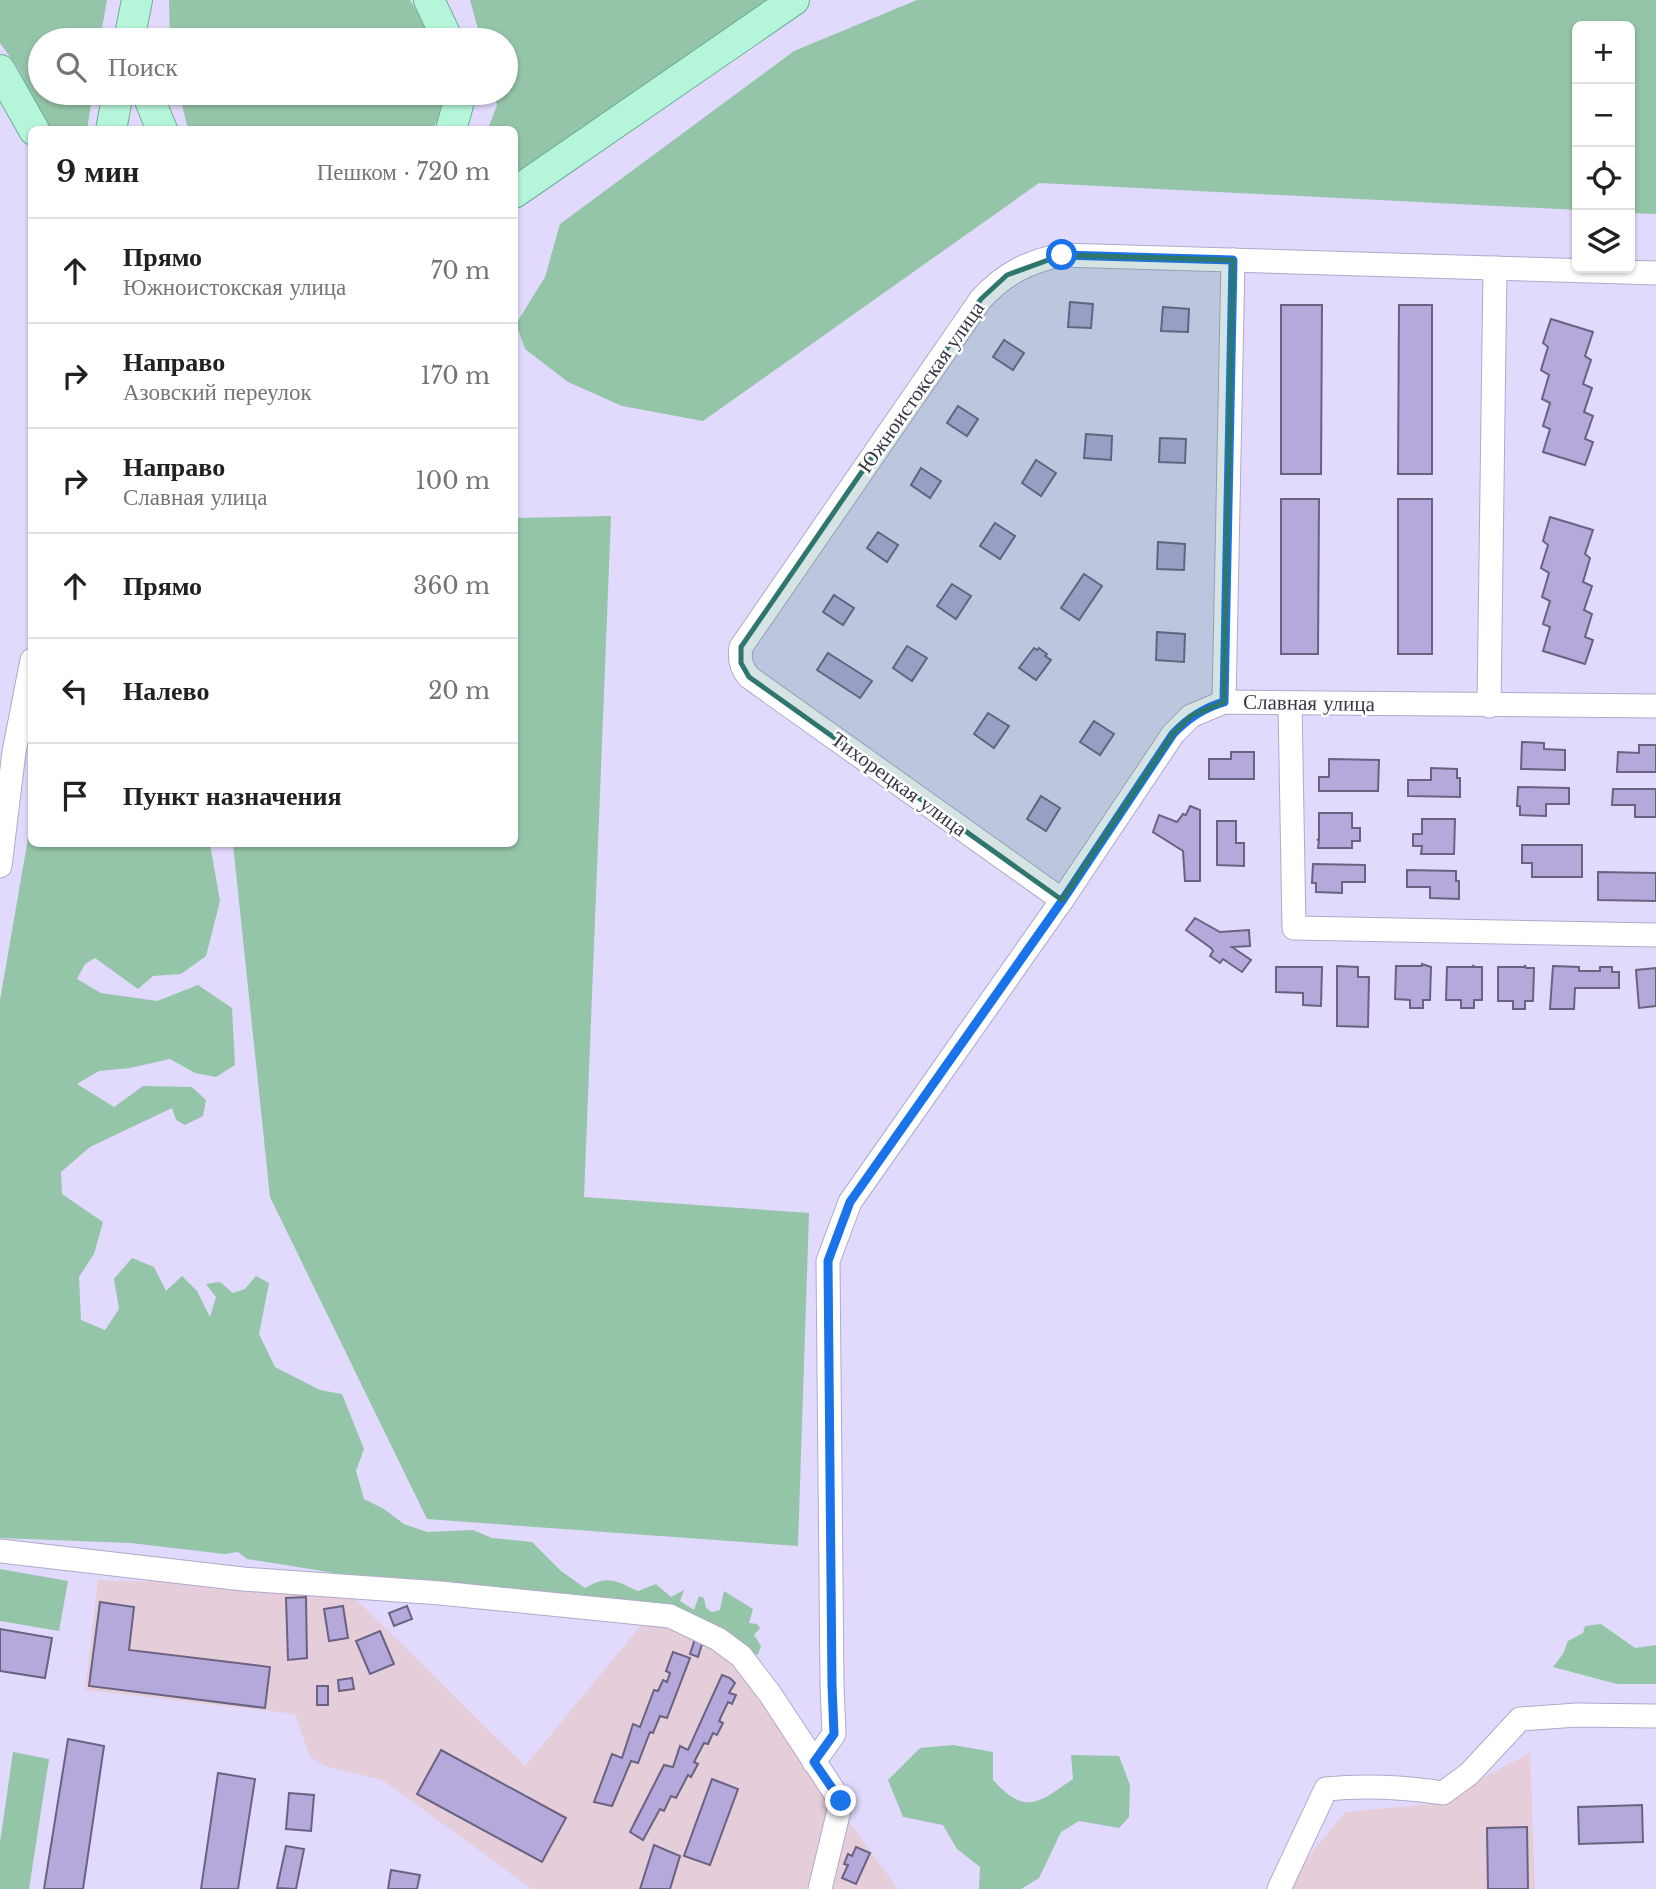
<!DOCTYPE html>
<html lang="ru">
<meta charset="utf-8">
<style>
body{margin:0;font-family:"Libre Baskerville",serif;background:#f6f6f6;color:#202124}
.controls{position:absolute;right:21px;top:21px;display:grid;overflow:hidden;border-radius:10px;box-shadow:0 2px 5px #0004}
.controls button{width:63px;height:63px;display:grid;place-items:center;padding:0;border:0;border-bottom:2px solid #e0e0e0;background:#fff;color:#202124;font:35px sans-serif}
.stop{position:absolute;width:21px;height:21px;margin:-16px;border:5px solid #1a73e8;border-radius:50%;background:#fff}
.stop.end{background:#1a73e8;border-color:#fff;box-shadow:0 2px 7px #0008}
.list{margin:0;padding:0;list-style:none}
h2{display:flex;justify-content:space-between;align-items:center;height:91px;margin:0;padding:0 28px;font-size:30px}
h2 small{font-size:23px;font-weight:400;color:#757577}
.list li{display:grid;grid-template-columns:46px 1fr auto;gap:21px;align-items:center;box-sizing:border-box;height:105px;padding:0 28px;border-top:2px solid #e0e0e0}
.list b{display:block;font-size:26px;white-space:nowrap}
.list p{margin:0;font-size:23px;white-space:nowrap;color:#757577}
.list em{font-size:23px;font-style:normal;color:#757577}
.icon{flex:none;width:38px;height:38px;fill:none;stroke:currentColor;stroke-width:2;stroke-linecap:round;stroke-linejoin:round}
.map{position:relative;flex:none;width:1656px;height:1889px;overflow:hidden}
.search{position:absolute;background:#fff;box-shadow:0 2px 5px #0004;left:28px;top:28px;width:490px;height:77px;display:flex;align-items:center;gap:18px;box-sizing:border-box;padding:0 24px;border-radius:38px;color:#757577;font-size:26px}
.panel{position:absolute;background:#fff;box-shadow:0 2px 5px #0004;left:28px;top:126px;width:490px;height:721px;border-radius:10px}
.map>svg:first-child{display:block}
</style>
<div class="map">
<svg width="1656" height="1889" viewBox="0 0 1656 1889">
<rect width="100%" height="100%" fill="#e1dafc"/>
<!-- commercial -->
<g fill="#e5ceda">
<path d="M98,1580l118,3 132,8 177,175 118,-143 57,11 25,17 173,238h-366l-149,-109 -58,-14 -15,-9 -15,-43 -210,-24z"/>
<path d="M1530,1753l5,136h-246l11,-22 45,-55 88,-8z"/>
</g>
<!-- green -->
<g fill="#94c5a8">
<path d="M0,0h107l-7,40h-60v53h53l-6,36h-39l-30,-61 -18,-25z"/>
<path d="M169,0h241l26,40h-266z"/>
<path d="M470,0h305l-260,181 -1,-51 -26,-1 9,-24 -3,-12h12v-53h-25z"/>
<path d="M917,0h739v214l-26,-1v-187h-53v184l-538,-27 -336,238 -81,-15 -54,-24 -43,-33 -9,-25 29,-47 15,-53 234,-173z"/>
<path d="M179,93h262v22l-9,14h-244z"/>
<path d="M611,516l-27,681 225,16 -11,333 -371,-27 -157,-322 -37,-353h281l1,-326z"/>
<path d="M31,821l1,23h178l10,57 -14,55 -25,18 -28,2 -15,13 -43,-31 -10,6 -8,15 24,14 56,8 41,-16 34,23 3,57 -19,12 -21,-4 -25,-14 -40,9 -31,3 -22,13 37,23 29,-21 49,1 14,13 -3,16 -18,9 -9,-5 -4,-12 -82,39 -29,25 1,22 41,28 -9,32 -15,23 2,43 24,10 14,-21 -5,-30 18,-21 22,9 12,24 16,-15 15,15 13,26 6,-20 -10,-13 14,-2 13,11 12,-4 11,-13 13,7 -10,51 16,33 45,23 22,4 22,55 -8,22 8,28 20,10 20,15 23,8 46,-2 19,8 40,4 29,29 24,17c23,-14 31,-7 53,3l18,-7 15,13 13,-7 -4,11 14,9 5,-14 5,2 2,10 6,4 8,-2 4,-19 29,18 -4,14 8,1 3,4 -6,7 7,11 -3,9 -10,-3 -27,-17 -474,-76 -9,-7 -14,2 -93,-11 -131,-5v-538z"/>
<path d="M0,1569l68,12 -9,50 -59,-10z"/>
<path d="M1601,1624l34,24 21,-3v39h-39l-64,-17 10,-13 5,-13 15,-8 2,-7z"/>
<path d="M953,1745l40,7v28c33,36 45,23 80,-1l-2,-24 48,1 11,29 -1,32 -10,11 -40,-7 -18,11 -22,46 -18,11h-42l1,-22 -23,-18 -14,-24 -40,-8 -15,-37 32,-32z"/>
<path d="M13,1752l36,7 -20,130h-29v-46z"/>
</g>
<!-- building -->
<g fill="#b4a9da" stroke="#696280" stroke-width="2">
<path d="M1070,302l23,2 -2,24 -23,-1z"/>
<path d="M1281,305h41l-1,169h-40z"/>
<path d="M1399,305h33v169h-34z"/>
<path d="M1163,307l26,2 -1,23 -27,-1z"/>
<path d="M1551,319l42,13 -8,24 6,4 -8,24 9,4 -8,24 9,4 -8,23 8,3 -8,23 -42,-13 7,-23 -7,-3 7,-23 -8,-4 7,-24 -8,-5 7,-23 -5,-4z"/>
<path d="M1004,340l20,13 -11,17 -20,-13z"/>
<path d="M958,406l20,13 -11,17 -20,-13z"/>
<path d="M1086,434l26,2 -1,24 -27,-2z"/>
<path d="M1160,438l26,1 -1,24 -26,-1z"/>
<path d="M1036,460l20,13 -15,23 -19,-13z"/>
<path d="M921,468l20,13 -11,17 -19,-13z"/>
<path d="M1281,499h38l-1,155h-37z"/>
<rect x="1398" y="499" width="34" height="155"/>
<path d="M1550,517l43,13 -8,24 5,4 -7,24 9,4 -8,24 8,4 -7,23 8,3 -8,24 -42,-13 7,-24 -7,-3 7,-23 -8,-4 7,-24 -8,-5 7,-23 -5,-4z"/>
<path d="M995,523l20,13 -15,23 -20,-13z"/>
<path d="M878,532l20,13 -11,17 -20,-14z"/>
<path d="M1158,542l27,2 -1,26 -27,-1z"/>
<path d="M1084,574l18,12 -23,34 -18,-12z"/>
<path d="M952,584l19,12 -15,23 -19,-13z"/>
<path d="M834,595l20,13 -11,17 -20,-13z"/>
<path d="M1157,632l28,2 -1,28 -28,-2z"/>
<path d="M907,646l20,12 -15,23 -19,-13z"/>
<path d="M1034,648l3,2 2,-2 8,6 -2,2 6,4 -15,20 -17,-12z"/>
<path d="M828,653l44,28 -12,17 -43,-28z"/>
<path d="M988,713l21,13 -15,22 -20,-14z"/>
<path d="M1094,721l20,13 -14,21 -20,-13z"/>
<path d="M1522,742l22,1v6l21,1v20l-44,-1z"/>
<path d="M1639,745h17v27h-39l1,-20 21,1z"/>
<path d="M1231,752h23v27h-45v-20h22z"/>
<path d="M1329,759l50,1 -1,31h-59v-14h10z"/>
<path d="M1431,768l26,1v9h3v19l-52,-1v-16h23z"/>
<path d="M1518,787l51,1v16h-23v12l-26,-1v-9h-3z"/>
<path d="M1613,789h43v28h-21v-12h-23z"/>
<path d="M1041,796l19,12 -14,23 -19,-12z"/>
<path d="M1190,806l10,4v71h-15l-2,-30 -30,-19 6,-17 18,7 6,-8 3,1z"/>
<path d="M1319,813h33v15h8v13h-8v7h-34l1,-8h-2l2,-1z"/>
<path d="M1422,819h33l-1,35h-33l1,-8h-9v-12h9z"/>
<path d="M1217,821h19v22h8v23l-27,-1z"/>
<path d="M1522,845h60v32h-50v-14h-10z"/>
<path d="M1313,864l52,1v17h-23v11l-26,-1v-9h-4z"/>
<path d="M1407,870l49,1v10h3v18l-29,-1v-11h-23z"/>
<path d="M1598,872l58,1v28l-58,-1z"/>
<path d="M1195,918l25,14 29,-2 1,16 -18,1 19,13 -9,12 -19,-13 -3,4 -10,-7 3,-5 -2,-3 -25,-18z"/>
<path d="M1422,964l9,3 -1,33h-7v8h-13v-8l-15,-1 1,-33h26z"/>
<path d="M1473,965l1,2h8v33h-8v8h-13v-8h-15l1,-33h26z"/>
<path d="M1525,965l1,3h8l-1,33h-8v8h-12v-8h-15v-34h27z"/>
<path d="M1337,966l21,1v10h11l-1,50 -31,-1z"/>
<path d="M1553,966l26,1v4h21v-4h12v5h7v16h-44l-1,21h-24z"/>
<path d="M1276,967h46l-1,39 -18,-1v-12l-27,-1z"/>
<path d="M1656,968v38l-17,2 -3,-38z"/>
<path d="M306,1597l1,61 -19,2 -2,-62z"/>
<path d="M100,1602l34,5 -5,43 141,17 -5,41 -176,-22z"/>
<path d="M343,1606l5,32 -19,3 -5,-32z"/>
<path d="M407,1606l5,13 -18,7 -5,-13z"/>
<path d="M0,1629l52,9 -7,40 -45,-7z"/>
<path d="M380,1631l14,33 -24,10 -14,-33z"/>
<path d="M695,1639l8,2 -5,16 -8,-3z"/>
<path d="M673,1652l17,6 -23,60 -7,-2 -7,17 -3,-1 -12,31 -7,-2 -19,45 -18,-4 18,-48 10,4 11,-34 7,3 14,-37 4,1 5,-11 4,2 3,-9 -4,-2z"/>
<path d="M722,1675l8,3 5,5 -6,10 7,2 -4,9 -4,-2 -9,19 4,2 -6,12 -4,-2 -5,11 -4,-1 -10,19 4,2 -7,13 -3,-2 -12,23 -5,-2 -7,15 -4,-2 -17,31 -13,-8 34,-67 9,2 7,-21 8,4z"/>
<path d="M352,1678l2,11 -15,2 -1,-11z"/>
<rect x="317" y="1686" width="11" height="19"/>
<path d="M68,1739l36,7 -21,143h-39z"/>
<path d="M441,1750l125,68 -24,44 -125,-68z"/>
<path d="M218,1773l37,6 -17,110h-37z"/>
<path d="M712,1779l26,10 -28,76 -26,-9z"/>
<path d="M289,1793l25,2 -3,36 -25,-2z"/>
<path d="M1642,1805l1,37 -64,2 -1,-37z"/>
<path d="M1527,1827l1,62h-40l-1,-61z"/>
<path d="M654,1845l26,11 -10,33h-30z"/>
<path d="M286,1846l18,3 -8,40 -19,-1z"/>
<path d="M856,1847l14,6 -14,31 -14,-6 6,-13 -4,-1 4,-10 4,2z"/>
<path d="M391,1870l29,5 -3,14h-29z"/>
</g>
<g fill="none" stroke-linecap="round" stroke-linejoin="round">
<defs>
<g id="minor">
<path d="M1224,702l9,-442"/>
<path d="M1290,703l4,225 362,7"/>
<path d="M1489,706l6,-438"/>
<path d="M0,866l14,-114 18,-92"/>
<path d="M1062,900l-313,-223c-8,-9 -10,-18 -8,-30l240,-348c23,-25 48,-38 81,-44l594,18"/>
<path d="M0,1551l243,28 197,14 230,23 48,23 23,17 29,38 71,108 -21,87"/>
<path d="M814,1762l20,-28 -2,-49 -4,-424 22,-59 212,-302 111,-166 18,-18 33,-14 432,4"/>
<path d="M1279,1889l47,-100c40,-4 77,-2 117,4l26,-19 51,-55 57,-4 79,1"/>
</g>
<g id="major">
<path d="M429,0l19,40"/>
<path d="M129,40l8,-40"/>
<path d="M0,70l34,60"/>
<path d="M147,93l15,37"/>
<path d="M111,130l7,-37"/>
<path d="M451,130l8,-29v-8"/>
<path d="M514,193l280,-193"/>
</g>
</defs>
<!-- minor casing -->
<use href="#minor" stroke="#b0a9c9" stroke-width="25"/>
<!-- major casing -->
<use href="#major" stroke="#69ae95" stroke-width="32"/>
<!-- minor -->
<use href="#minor" stroke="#fff" stroke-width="23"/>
<!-- major -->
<use href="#major" stroke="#b5f5d9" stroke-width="30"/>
</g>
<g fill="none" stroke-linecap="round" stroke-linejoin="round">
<!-- route -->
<path stroke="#1a73e8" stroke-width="9" d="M841,1801l-27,-39 20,-28 -2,-49 -4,-424 22,-59 212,-301 111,-167c15,-16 30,-26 51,-32l9,-442 -171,-5"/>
</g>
<!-- marked area -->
<path fill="#2f766d" fill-opacity="0.2" stroke="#2f766d" stroke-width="5" stroke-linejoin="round" d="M1062,255l171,5 -9,442 -33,14 -18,18 -111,166 -313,-223 -8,-14v-16l240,-348 26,-24z"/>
<g text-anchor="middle" stroke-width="5" stroke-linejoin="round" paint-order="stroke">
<!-- street labels -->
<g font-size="21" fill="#393644" stroke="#fff">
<text transform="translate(921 387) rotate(-55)" y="7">Южноистокская улица</text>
<text transform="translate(1309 703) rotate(1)" y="7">Славная улица</text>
<text transform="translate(899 784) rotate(36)" y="7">Тихорецкая улица</text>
</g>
</g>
</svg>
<div class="controls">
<button>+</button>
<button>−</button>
<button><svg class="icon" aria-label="locate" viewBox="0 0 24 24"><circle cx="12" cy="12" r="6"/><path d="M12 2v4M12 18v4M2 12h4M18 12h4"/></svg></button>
<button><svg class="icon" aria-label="layers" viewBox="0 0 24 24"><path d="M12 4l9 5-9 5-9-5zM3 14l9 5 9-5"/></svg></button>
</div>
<div class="stop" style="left:1062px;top:255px"></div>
<div class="stop end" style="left:841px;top:1801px"></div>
<div class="search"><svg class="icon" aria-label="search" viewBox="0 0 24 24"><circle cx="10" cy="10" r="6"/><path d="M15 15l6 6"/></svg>Поиск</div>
<section class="panel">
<h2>9 мин<small>Пешком · 720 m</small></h2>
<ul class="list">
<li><svg class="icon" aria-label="ahead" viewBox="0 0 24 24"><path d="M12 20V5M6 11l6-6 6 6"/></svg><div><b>Прямо</b><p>Южноистокская улица</p></div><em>70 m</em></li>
<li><svg class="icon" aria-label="right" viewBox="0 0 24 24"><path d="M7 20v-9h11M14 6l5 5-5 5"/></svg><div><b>Направо</b><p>Азовский переулок</p></div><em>170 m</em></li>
<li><svg class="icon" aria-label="right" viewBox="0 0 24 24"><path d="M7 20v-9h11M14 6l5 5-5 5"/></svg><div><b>Направо</b><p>Славная улица</p></div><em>100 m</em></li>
<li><svg class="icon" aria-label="ahead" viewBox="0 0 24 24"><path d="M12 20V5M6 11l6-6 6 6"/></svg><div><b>Прямо</b></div><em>360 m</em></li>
<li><svg class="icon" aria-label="left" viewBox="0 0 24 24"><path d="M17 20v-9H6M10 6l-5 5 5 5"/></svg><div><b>Налево</b></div><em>20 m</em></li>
<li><svg class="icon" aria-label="arrive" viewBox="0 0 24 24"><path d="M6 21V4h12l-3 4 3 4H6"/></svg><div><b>Пункт назначения</b></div></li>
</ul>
</section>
</div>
